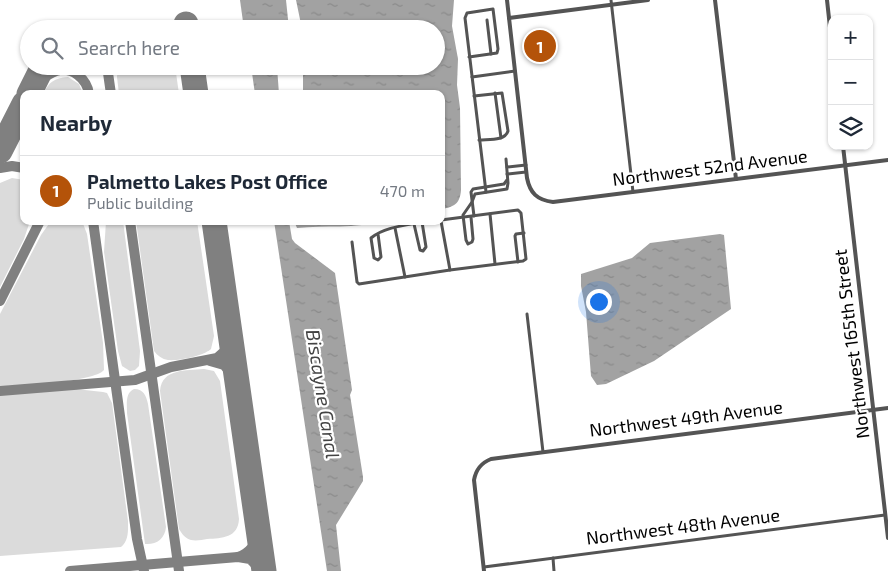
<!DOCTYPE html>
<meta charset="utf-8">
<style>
body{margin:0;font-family:"Exo 2",sans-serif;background:#f6f6f7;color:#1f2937}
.controls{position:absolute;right:15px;top:15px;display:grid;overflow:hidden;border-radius:10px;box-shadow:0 1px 4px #0004}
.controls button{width:45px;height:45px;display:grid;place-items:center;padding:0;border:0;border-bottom:1px solid #e0e1e3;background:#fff;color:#1f2937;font:25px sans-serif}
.you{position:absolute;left:598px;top:301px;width:18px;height:18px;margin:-12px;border:4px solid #fff;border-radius:50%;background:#1a73e8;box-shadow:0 0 0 8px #1a73e833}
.badge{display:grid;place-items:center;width:32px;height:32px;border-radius:50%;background:#b45309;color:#fff;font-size:16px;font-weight:700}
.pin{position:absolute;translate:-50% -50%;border:2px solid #fff;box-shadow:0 1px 5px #0006}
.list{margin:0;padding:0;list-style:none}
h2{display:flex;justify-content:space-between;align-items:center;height:65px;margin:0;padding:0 20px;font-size:21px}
h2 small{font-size:16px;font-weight:400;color:#747a83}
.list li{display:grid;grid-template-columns:32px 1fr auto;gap:15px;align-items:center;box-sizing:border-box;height:70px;padding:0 20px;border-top:1px solid #e0e1e3}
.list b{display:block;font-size:19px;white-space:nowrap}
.list p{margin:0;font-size:16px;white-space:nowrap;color:#747a83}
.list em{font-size:16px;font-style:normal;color:#747a83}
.icon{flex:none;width:28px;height:28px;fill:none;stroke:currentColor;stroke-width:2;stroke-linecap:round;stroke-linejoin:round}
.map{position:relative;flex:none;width:888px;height:571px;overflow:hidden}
.search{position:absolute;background:#fff;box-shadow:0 1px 4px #0004;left:20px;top:20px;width:425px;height:55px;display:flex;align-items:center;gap:12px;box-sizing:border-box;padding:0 18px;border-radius:28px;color:#747a83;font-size:19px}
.panel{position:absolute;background:#fff;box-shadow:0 1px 4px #0004;left:20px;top:90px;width:425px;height:135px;border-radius:10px}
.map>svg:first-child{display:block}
</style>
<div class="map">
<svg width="888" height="571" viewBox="0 0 888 571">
<defs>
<pattern id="water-ripples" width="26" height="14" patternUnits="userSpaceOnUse" patternTransform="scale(1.25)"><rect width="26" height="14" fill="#a2a2a2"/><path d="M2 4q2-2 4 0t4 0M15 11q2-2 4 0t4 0" fill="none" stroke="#8a8a8a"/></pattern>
</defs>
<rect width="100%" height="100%" fill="#fff"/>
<!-- green -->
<g fill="#dbdbdb">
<path d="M118,66h57l4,28h-60l-2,-17z"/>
<path d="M68,77l11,7 4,10h-40c6,-12 11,-16 25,-17z"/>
<path d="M12,178l12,2v41h6l-6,18 -24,48v-104z"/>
<path d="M51,221h31l5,13 16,109 1,27c-10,12 -86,16 -104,16v-72l41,-79z"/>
<path d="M106,221h17l17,130 -1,15 -4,4 -5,1 -8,-5 -4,-15 -14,-99z"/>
<path d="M136,221h61l17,115 -3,13c-8,7 -32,12 -43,11 -6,-1 -10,-4 -14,-9z"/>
<path d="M204,369l10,2 6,10 19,138c-1,19 -17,19 -32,20 -5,1 -11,2 -16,1 -6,-2 -9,-6 -12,-11l-19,-138c2,-23 26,-20 44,-22z"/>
<path d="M76,389l27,3 4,1 5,10 16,118c0,9 1,20 -7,26l-121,9v-161z"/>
<path d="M134,389c10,0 12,7 14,15l18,123c-1,12 -10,18 -21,17l-18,-131c0,-9 -2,-20 7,-24z"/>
</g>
<!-- water -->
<g fill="url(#water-ripples)">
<path d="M240,0h46l3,29h-45z"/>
<path d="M296,0h158l-2,26 6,33 -1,26 3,23 1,82c-1,14 -7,17 -20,19v-115h-138v-28h133v-37h-134z"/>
<path d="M251,66h30l-4,1 2,27h-24z"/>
<path d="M274,221h15l3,18 3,4 40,30 17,117 -2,5 13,82v4l-27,44 5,46h-14z"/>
<path d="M294,221h89c-28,8 -58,4 -86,7z"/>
<path d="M720,234l4,1 7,74 -77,52 -48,23 -9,1 -6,-9 -5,-64 -5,-26v-12l51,-16 18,-15z"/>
</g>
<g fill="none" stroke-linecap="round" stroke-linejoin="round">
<!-- taxiway -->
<g stroke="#808080" stroke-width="10">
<path d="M107,66l4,28"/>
<path d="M34,84c6,-4 14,-10 22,-13 16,-5 31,8 33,23"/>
<path d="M0,168l12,-2 12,2"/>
<path d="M93,221l44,318 7,32"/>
<path d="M130,221l49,350"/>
<path d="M0,301l40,-80"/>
<path d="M210,361l14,4 12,13"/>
<path d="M0,391l135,-11 36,-13 46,-9 9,-8 5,-12"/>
<path d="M238,557c12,-4 17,-12 20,-23"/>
<path d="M70,571l168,-14 12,2 12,12"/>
</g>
<!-- runway -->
<g stroke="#808080" stroke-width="25">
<path d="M186,24l1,5"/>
<path d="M192,66l4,28"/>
<path d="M29,94l14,-28"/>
<path d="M0,151l24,-47"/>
<path d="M214,221l50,350"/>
</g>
<!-- minor -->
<g stroke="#545454" stroke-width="3">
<path d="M611,0l22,192"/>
<path d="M487,20l4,34"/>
<path d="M469,57l28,-4 1,-4 -5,-40 -26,4 -2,5 21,174"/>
<path d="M472,77l43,-6"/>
<path d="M495,93l6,45"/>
<path d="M474,96l28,-3 6,38c-3,10 -19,8 -29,9"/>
<path d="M507,167l19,-2"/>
<path d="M507,174l19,-2"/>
<path d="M490,214l5,50"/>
<path d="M474,216l-3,-24 2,-3 31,-5 3,-4"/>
<path d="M471,217l2,22 -1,3 -4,2 -2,-4 -3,-25 9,-13 3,-8 32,-5 1,-6 -2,-24"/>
<path d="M441,221l9,49"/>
<path d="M414,224l6,26 3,1 3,-4 -4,-25"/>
<path d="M395,228l10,49"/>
<path d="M378,234l3,23 -3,3 -4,-2 -3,-20c14,-12 39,-13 57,-17"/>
<path d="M352,242l5,40 2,2 91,-14 73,-9 3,-2 -5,-46 -3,-3 -77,10"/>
<path d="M518,262l-3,-26 1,-2 8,-1"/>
<path d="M527,314l16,138"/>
<path d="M553,558l1,13"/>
<path d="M484,567l401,-52"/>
</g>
<!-- tertiary -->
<g stroke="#545454" stroke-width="4">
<path d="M507,0l20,178c3,15 10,22 26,24l335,-42"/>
<path d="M715,0l21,179"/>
<path d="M827,0l5,46"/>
<path d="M509,18l139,-18"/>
<path d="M843,146l45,392"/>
<path d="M484,571l-10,-91c2,-11 7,-17 17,-21l397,-51"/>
</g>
</g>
<g text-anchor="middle" stroke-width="4.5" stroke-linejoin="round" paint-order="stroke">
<!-- street labels -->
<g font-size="18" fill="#000" stroke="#fff">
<text transform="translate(710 168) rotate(-7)" y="6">Northwest 52nd Avenue</text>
<text transform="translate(852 344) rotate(-97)" y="6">Northwest 165th Street</text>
<text transform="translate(686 419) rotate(-7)" y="6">Northwest 49th Avenue</text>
<text transform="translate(683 527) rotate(-7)" y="6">Northwest 48th Avenue</text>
</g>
<!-- water labels -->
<g font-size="19" font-style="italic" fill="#434343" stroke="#fff">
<text transform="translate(323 394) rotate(81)" y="7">Biscayne Canal</text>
</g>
</g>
</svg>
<div class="controls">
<button>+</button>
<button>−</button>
<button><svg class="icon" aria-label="layers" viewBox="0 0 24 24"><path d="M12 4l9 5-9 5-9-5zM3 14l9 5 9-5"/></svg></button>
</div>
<div class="you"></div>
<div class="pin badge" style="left:540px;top:46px">1</div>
<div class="search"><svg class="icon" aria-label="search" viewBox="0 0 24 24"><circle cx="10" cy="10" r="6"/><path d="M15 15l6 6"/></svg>Search here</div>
<section class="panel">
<h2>Nearby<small></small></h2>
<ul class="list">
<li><span class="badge">1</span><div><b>Palmetto Lakes Post Office</b><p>Public building</p></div><em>470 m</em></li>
</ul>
</section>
</div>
